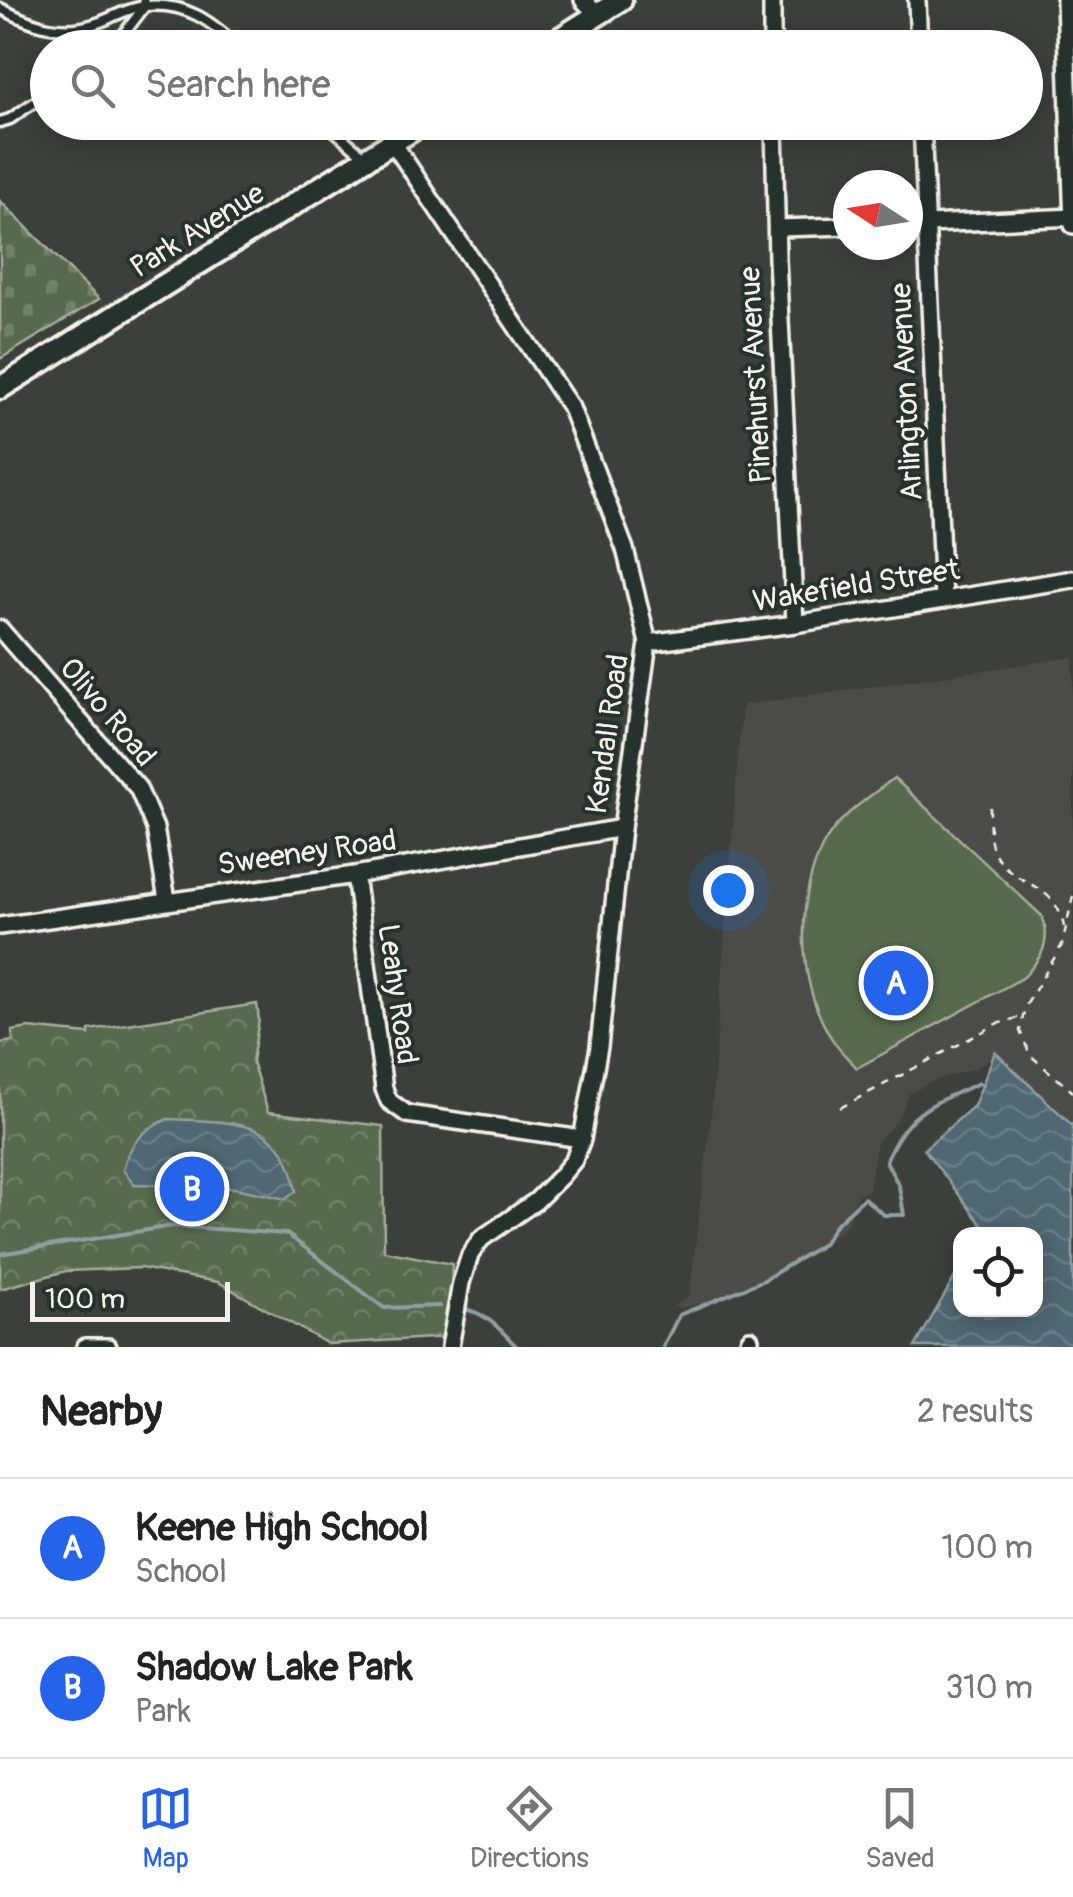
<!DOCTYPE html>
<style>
body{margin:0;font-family:Pangolin,sans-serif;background:#f6f6f6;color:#222}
.controls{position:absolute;right:30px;bottom:30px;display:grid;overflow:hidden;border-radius:20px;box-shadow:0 5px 25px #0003}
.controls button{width:90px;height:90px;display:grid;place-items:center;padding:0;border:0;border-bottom:2px solid #e0e0e0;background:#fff;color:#222;font:50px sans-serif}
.compass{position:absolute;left:833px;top:170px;width:90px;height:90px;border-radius:50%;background:#fff;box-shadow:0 5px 25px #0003;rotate:282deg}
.scale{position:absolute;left:30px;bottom:25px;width:200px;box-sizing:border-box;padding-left:10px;border:5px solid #f4f1e8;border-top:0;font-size:28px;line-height:35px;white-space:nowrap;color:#f4f1e8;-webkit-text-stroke:8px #26332d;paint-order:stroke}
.you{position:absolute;left:728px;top:890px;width:35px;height:35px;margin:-25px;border:8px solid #fff;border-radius:50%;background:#1a73e8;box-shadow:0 0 0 15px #1a73e833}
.badge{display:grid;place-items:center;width:65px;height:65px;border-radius:50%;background:#2563eb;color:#fff;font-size:32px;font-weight:700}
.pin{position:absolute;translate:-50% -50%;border:5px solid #fff;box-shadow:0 2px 10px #0006}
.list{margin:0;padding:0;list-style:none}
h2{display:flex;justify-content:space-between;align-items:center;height:130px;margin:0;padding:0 40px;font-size:42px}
h2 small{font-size:32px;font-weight:400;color:#767676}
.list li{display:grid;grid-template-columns:65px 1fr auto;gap:30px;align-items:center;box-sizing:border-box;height:140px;padding:0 40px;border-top:2px solid #e0e0e0}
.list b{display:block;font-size:38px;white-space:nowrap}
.list p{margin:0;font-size:32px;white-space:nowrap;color:#767676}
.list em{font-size:32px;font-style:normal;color:#767676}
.icon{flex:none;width:55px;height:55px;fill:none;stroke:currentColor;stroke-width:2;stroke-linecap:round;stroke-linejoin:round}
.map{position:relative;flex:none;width:1073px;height:1347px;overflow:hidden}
.search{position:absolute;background:#fff;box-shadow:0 5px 25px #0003;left:30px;right:30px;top:30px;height:110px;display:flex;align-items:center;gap:25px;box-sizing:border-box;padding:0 35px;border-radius:55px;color:#767676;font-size:38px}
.sheet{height:410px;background:#fff}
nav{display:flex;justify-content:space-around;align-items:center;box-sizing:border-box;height:140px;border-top:2px solid #e0e0e0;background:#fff;font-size:28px;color:#767676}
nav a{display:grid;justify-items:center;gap:5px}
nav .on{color:#2563eb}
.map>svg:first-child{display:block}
</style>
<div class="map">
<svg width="1073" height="1347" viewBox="0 0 1073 1347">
<defs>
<pattern id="cemetery-stones" width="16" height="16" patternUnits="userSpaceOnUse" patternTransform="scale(2.5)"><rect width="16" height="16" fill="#596b4e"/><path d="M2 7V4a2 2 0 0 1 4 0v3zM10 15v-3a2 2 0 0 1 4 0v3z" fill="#718168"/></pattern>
<pattern id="park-crowns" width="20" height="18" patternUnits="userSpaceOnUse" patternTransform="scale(2.5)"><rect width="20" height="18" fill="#596b4e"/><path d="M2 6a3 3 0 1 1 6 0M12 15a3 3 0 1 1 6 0" fill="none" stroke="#718168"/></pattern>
<pattern id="water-waves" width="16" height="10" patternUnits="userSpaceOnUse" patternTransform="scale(2.5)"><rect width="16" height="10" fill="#4f6873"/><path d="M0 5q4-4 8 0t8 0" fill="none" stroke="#697e87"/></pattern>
</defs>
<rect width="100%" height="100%" fill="#3b403a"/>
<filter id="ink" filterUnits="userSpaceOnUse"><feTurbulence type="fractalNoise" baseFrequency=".01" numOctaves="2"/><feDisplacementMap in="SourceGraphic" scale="20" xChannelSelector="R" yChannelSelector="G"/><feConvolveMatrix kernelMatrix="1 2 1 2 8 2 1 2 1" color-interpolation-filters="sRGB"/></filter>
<g filter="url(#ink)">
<!-- built -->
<path fill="#4c4c46" d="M1073,657v481l-23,-21 -33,-46 -18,-15 -6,-1 -16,13 -42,12 -25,13 -13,28 -20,20 -8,49 -11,5 -7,15 -1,11 -11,12 -11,3 -37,28 -45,23 -36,14 -30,7 -7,-2 16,-10 22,-180 31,-411z"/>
<!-- grass -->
<path fill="#596b4e" stroke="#a6ae9b" stroke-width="2.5" d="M894,778l148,138c10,27 -1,42 -18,61l-167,91c-8,-9 -19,-18 -25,-29 -34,-53 -37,-135 -10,-192 15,-30 46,-49 72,-69z"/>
<!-- cemetery -->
<path fill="url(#cemetery-stones)" stroke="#a6ae9b" stroke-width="2.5" d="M0,201l99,98 -99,60z"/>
<!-- park -->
<path fill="url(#park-crowns)" stroke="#a6ae9b" stroke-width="2.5" d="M257,1004l2,16 -7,41 16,51 115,14 1,125 68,13 -2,73 -122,7 -110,-62 -78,-14 -74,3 -66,18v-246l13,-2 -1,-10 17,-3 60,6v-4z"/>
<!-- water -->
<g fill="url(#water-waves)" stroke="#919fa2" stroke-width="2.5">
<path d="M995,1052l78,74v221h-158l45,-79v42h76v-76h-59l5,-9 -58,-76 50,-43z"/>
<path d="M168,1119c62,3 119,-2 128,72l-10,8 -51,-11 -101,-4 -11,-14c6,-26 20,-41 45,-51z"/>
</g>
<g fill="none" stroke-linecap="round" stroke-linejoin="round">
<!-- stream -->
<g stroke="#919fa2" stroke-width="4">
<path d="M0,1254l172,-28 115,8 97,74 56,-2"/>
<path d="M462,1309c23,2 40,22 55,38"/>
<path d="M663,1347l16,-32 85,-35 59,-36 12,-19 29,-27 20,17h20l-5,-29 -13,-25c21,-50 46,-57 93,-78l4,2"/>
</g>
<defs>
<g id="lane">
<path d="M0,8c34,18 63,28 100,14 16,-6 27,-14 45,-16l-1,-6"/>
<path d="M113,48l32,-42c41,-4 66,15 95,42"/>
<path d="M0,122l10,-3 38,-26"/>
<path d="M324,122l40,34"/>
</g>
<g id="street">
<path d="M583,0l15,15"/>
<path d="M772,0v48"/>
<path d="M917,0l2,48"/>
<path d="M1065,0l8,225"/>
<path d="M774,122l3,137 18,365"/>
<path d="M922,122l21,478"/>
<path d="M393,143l178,265 54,141 23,94 -26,185 -23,219 -17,92 -8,21 -14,17 -24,24 -55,38 -11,16 -9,28 -11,64"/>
<path d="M908,225l165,-8"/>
<path d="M777,228l71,-2"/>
<path d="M0,629l138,159 17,40 12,72"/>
<path d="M648,643l147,-19 278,-45"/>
<path d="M355,875l29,214 5,12 18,13 175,25"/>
<path d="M0,926l355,-51 267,-47"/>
<path d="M85,1347h23"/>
<path d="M747,1347l3,-8"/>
</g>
<g id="secondary">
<path d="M545,48l76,-48"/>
<path d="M0,388l425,-266"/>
</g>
</defs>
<!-- lane casing -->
<use href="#lane" stroke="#f4f1e8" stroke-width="15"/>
<!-- street casing -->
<use href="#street" stroke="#f4f1e8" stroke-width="22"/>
<!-- secondary casing -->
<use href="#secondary" stroke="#f4f1e8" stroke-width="28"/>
<!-- path -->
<g stroke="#f4f1e8" stroke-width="2.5" stroke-dasharray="8 8" stroke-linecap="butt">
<path d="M990,807c0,14 -2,34 5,47 21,35 60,26 69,73"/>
<path d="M1073,896l-11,49 -37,62 -5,24 10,24 43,37"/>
<path d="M840,1108l157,-84 23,-7"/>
</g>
<!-- lane -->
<use href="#lane" stroke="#26332d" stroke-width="8"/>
<!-- street -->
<use href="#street" stroke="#26332d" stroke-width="15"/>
<!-- secondary -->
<use href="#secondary" stroke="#26332d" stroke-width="20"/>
</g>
</g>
<g text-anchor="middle" stroke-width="8" stroke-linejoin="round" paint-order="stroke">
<!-- street labels -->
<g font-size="30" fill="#f4f1e8" stroke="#26332d">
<text transform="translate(197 230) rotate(-32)" y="10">Park Avenue</text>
<text transform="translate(755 375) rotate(-93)" y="10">Pinehurst Avenue</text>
<text transform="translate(906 392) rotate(-93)" y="10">Arlington Avenue</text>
<text transform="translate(856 585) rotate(-9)" y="10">Wakefield Street</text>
<text transform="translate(108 712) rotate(50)" y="10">Olivo Road</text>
<text transform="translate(607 734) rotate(-82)" y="10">Kendall Road</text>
<text transform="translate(307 852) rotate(-8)" y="10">Sweeney Road</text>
<text transform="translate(398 994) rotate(82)" y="10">Leahy Road</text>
</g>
</g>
</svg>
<div class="controls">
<button><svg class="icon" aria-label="locate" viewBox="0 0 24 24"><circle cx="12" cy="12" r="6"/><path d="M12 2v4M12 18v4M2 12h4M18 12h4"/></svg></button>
</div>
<svg class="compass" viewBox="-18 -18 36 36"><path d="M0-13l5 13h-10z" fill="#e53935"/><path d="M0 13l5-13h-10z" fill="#767676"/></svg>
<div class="scale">100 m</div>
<div class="you"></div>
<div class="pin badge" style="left:896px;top:983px">A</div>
<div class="pin badge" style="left:192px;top:1189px">B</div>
<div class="search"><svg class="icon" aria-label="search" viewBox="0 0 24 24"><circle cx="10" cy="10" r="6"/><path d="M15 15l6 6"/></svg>Search here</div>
</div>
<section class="sheet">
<h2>Nearby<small>2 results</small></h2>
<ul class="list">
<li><span class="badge">A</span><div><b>Keene High School</b><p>School</p></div><em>100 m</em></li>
<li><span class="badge">B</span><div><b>Shadow Lake Park</b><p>Park</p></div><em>310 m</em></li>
</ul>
</section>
<nav>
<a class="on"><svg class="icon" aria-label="map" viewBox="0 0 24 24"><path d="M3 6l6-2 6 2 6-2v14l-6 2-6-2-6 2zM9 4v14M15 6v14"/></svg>Map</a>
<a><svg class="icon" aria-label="directions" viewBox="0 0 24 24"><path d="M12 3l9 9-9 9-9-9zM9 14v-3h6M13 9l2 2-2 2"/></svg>Directions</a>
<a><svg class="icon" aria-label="saved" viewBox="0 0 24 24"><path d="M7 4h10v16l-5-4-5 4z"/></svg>Saved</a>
</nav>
